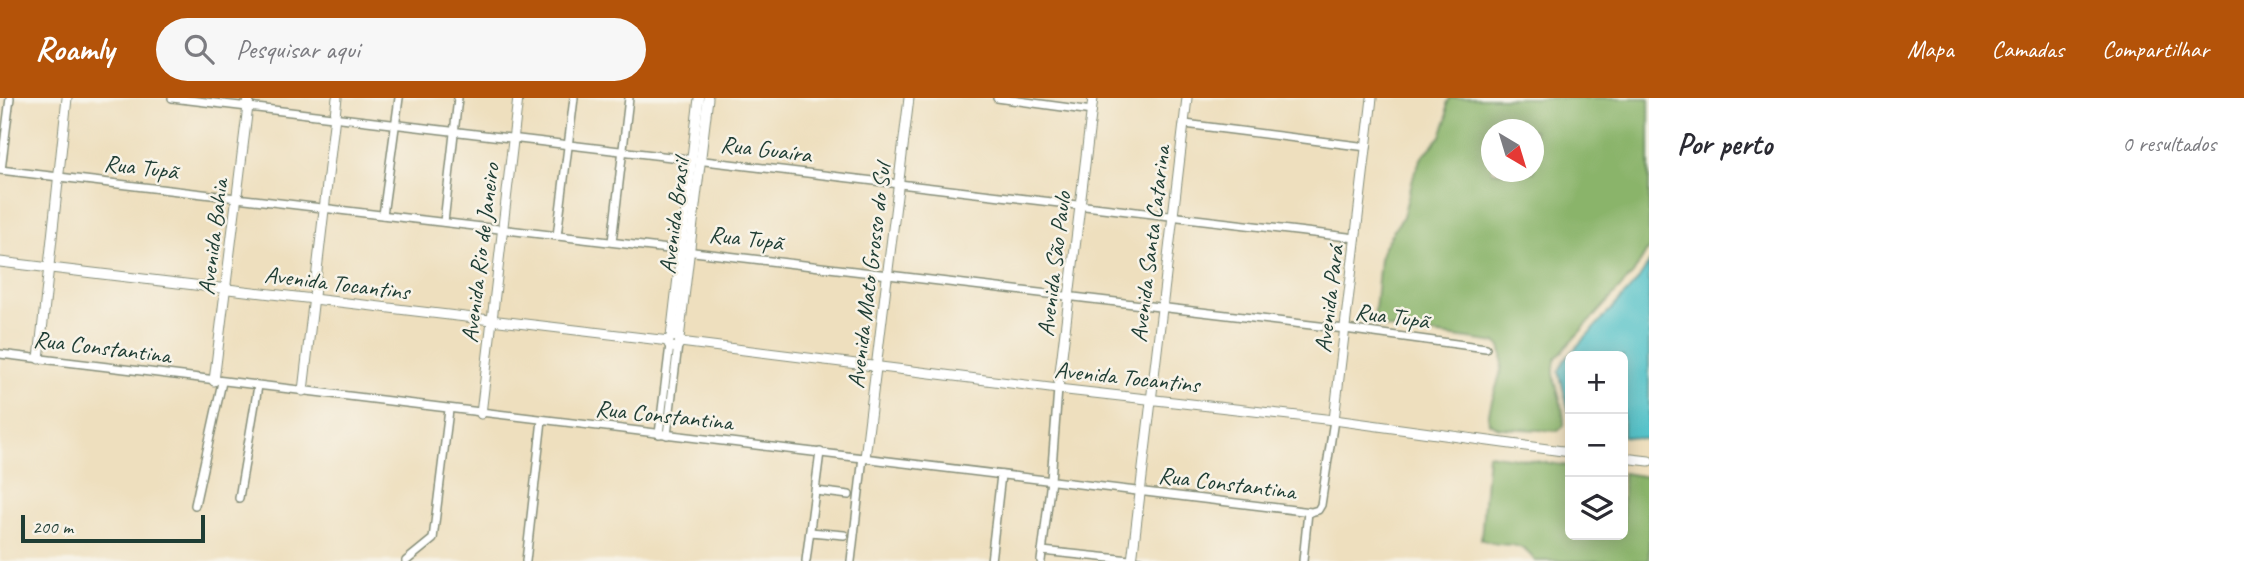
<!DOCTYPE html>
<html lang="pt">
<meta charset="utf-8">
<style>
body{margin:0;font-family:Caveat,sans-serif;background:#f7f7f7;color:#2b2b33}
.controls{position:absolute;right:21px;bottom:21px;display:grid;overflow:hidden;border-radius:10px;box-shadow:0 4px 18px #0003}
.controls button{width:63px;height:63px;display:grid;place-items:center;padding:0;border:0;border-bottom:2px solid #e1e1e2;background:#fff;color:#2b2b33;font:35px sans-serif}
.compass{position:absolute;left:1481px;top:21px;width:63px;height:63px;border-radius:50%;background:#fff;box-shadow:0 4px 18px #0003;rotate:142deg}
.scale{position:absolute;left:21px;bottom:18px;width:184px;box-sizing:border-box;padding-left:7px;border:4px solid #1f3d34;border-top:0;font-size:19px;line-height:24px;white-space:nowrap;color:#1f3d34;-webkit-text-stroke:5px #f7f3e8;paint-order:stroke}
.list{margin:0;padding:0;list-style:none}
h2{display:flex;justify-content:space-between;align-items:center;height:91px;margin:0;padding:0 28px;font-size:30px}
h2 small{font-size:23px;font-weight:400;color:#7c7c81}
.icon{flex:none;width:38px;height:38px;fill:none;stroke:currentColor;stroke-width:2;stroke-linecap:round;stroke-linejoin:round}
.map{position:relative;flex:none;width:1649px;height:463px;overflow:hidden}
header{display:flex;align-items:center;gap:42px;box-sizing:border-box;height:98px;padding:0 35px;background:#b45309;color:#fff}
header strong{font-size:33px}
nav{display:flex;gap:38px;margin-inline-start:auto;font-size:24px}
.search{width:490px;height:63px;background:#f7f7f7;display:flex;align-items:center;gap:18px;box-sizing:border-box;padding:0 24px;border-radius:38px;color:#7c7c81;font-size:26px}
main{display:flex}
aside{flex:1;background:#fff}
.map>svg:first-child{display:block}
</style>
<header>
<strong>Roamly</strong>
<div class="search"><svg class="icon" aria-label="search" viewBox="0 0 24 24"><circle cx="10" cy="10" r="6"/><path d="M15 15l6 6"/></svg>Pesquisar aqui</div>
<nav><a>Mapa</a><a>Camadas</a><a>Compartilhar</a></nav>
</header>
<main>
<div class="map">
<svg width="1649" height="463" viewBox="0 0 1649 463">
<rect width="100%" height="100%" fill="#f7f3e8"/>
<filter id="ink" filterUnits="userSpaceOnUse"><feTurbulence type="fractalNoise" baseFrequency=".0143" numOctaves="2"/><feDisplacementMap in="SourceGraphic" scale="14" xChannelSelector="R" yChannelSelector="G"/><feConvolveMatrix kernelMatrix="1 2 1 2 8 2 1 2 1" color-interpolation-filters="sRGB"/></filter>
<filter id="wash" filterUnits="userSpaceOnUse"><feTurbulence type="fractalNoise" baseFrequency=".00686" numOctaves="4" result="noise"/><feDisplacementMap in="SourceGraphic" scale="28" xChannelSelector="R" yChannelSelector="G"/><feGaussianBlur stdDeviation="1.57" result="paint"/><feColorMatrix in="noise" values="0 0 0 0 0 0 0 0 0 0 0 0 0 0 0 0 0 1.4 0 .05"/><feComposite in="paint" operator="in"/></filter>
<g filter="url(#wash)">
<rect width="100%" height="100%" fill="#eedfbe"/>
<!-- forest -->
<g fill="#8ab46b" stroke="#547850" stroke-width="2" fill-rule="evenodd">
<path d="M1450,0h199v149l-16,27 -77,84c-8,21 10,45 8,68l-6,5 -59,-3 -10,-5c-4,-20 25,-62 8,-80l-116,-16 -7,-6 6,-62 4,-13 19,-30 12,-45 7,-14 19,-21 6,-17v-15zM1492,32h42v42h-42z"/>
<path d="M1488,356l82,12v69h53v-62l26,4v84h-114c-18,-26 -33,-10 -54,-22z"/>
</g>
<!-- water -->
<path fill="#54c2c9" stroke="#3a807e" stroke-width="2" d="M1649,165v177l-26,-4v-80h-53v60l-11,-45 6,-12 71,-76z"/>
</g>
<g filter="url(#ink)">
<g fill="none" stroke-linecap="round" stroke-linejoin="round">
<defs>
<g id="minor">
<path d="M172,0l1184,140"/>
<path d="M997,0l95,13"/>
<path d="M1185,26l182,23"/>
<path d="M0,72l1345,159 141,19"/>
<path d="M1,72l9,-72"/>
<path d="M383,117l16,-117"/>
<path d="M444,124l14,-124"/>
<path d="M557,138l17,-138"/>
<path d="M612,144l17,-144"/>
<path d="M0,256l1311,158 7,-2 3,-5 13,-85"/>
<path d="M659,336l11,-89"/>
<path d="M667,337l11,-90"/>
<path d="M816,393l33,4"/>
<path d="M239,400l19,-112"/>
<path d="M195,407l27,-123"/>
<path d="M810,434l34,3"/>
<path d="M1042,453l98,10"/>
<path d="M406,463l27,-22 16,-129"/>
<path d="M526,463l16,-141"/>
<path d="M806,463l14,-109"/>
<path d="M851,463l12,-104"/>
<path d="M991,463l10,-86"/>
<path d="M1041,463l10,-81 7,-91"/>
<path d="M1303,463l5,-49"/>
</g>
<g id="tertiary">
<path d="M0,164l669,79"/>
<circle cx="674" cy="244" r="5.5"/>
<path d="M671,239l28,-239"/>
<path d="M679,241l29,-241"/>
<path d="M680,244l378,47 276,31 236,32"/>
<path d="M39,261l28,-261"/>
<path d="M214,283l35,-283"/>
<path d="M1058,291l35,-291"/>
<path d="M303,293l34,-293"/>
<path d="M481,316l37,-316"/>
<path d="M1334,322l38,-322"/>
<path d="M865,360l44,-360"/>
<path d="M1623,360l26,3"/>
<path d="M1132,463l55,-463"/>
</g>
</defs>
<!-- minor casing -->
<use href="#minor" stroke="#868e79" stroke-width="10"/>
<!-- tertiary casing -->
<use href="#tertiary" stroke="#868e79" stroke-width="11"/>
<!-- minor -->
<use href="#minor" stroke="#fff" stroke-width="7"/>
<!-- tertiary -->
<use href="#tertiary" stroke="#fff" stroke-width="9"/>
</g>
</g>
<g text-anchor="middle" stroke-width="5" stroke-linejoin="round" paint-order="stroke">
<!-- street labels -->
<g font-size="24" fill="#1f3d34" stroke="#f7f3e8">
<text transform="translate(766 51) rotate(7)" y="8">Rua Guaíra</text>
<text transform="translate(141 69) rotate(7)" y="8">Rua Tupã</text>
<text transform="translate(674 118) rotate(-83)" y="8">Avenida Brasil</text>
<text transform="translate(213 139) rotate(-83)" y="8">Avenida Bahia</text>
<text transform="translate(746 140) rotate(7)" y="8">Rua Tupã</text>
<text transform="translate(1150 146) rotate(-83)" y="8">Avenida Santa Catarina</text>
<text transform="translate(480 155) rotate(-83)" y="8">Avenida Rio de Janeiro</text>
<text transform="translate(1054 166) rotate(-83)" y="8">Avenida São Paulo</text>
<text transform="translate(869 178) rotate(-83)" y="8">Avenida Mato Grosso do Sul</text>
<text transform="translate(337 185) rotate(7)" y="8">Avenida Tocantins</text>
<text transform="translate(1329 201) rotate(-83)" y="8">Avenida Pará</text>
<text transform="translate(1392 218) rotate(8)" y="8">Rua Tupã</text>
<text transform="translate(102 249) rotate(7)" y="8">Rua Constantina</text>
<text transform="translate(1127 279) rotate(6)" y="8">Avenida Tocantins</text>
<text transform="translate(664 317) rotate(6)" y="8">Rua Constantina</text>
<text transform="translate(1227 385) rotate(7)" y="8">Rua Constantina</text>
</g>
</g>
</svg>
<div class="controls">
<button>+</button>
<button>−</button>
<button><svg class="icon" aria-label="layers" viewBox="0 0 24 24"><path d="M12 4l9 5-9 5-9-5zM3 14l9 5 9-5"/></svg></button>
</div>
<svg class="compass" viewBox="-18 -18 36 36"><path d="M0-13l5 13h-10z" fill="#e53935"/><path d="M0 13l5-13h-10z" fill="#7c7c81"/></svg>
<div class="scale">200 m</div>
</div>
<aside>
<h2>Por perto<small>0 resultados</small></h2>
<ul class="list">
</ul>
</aside>
</main>
